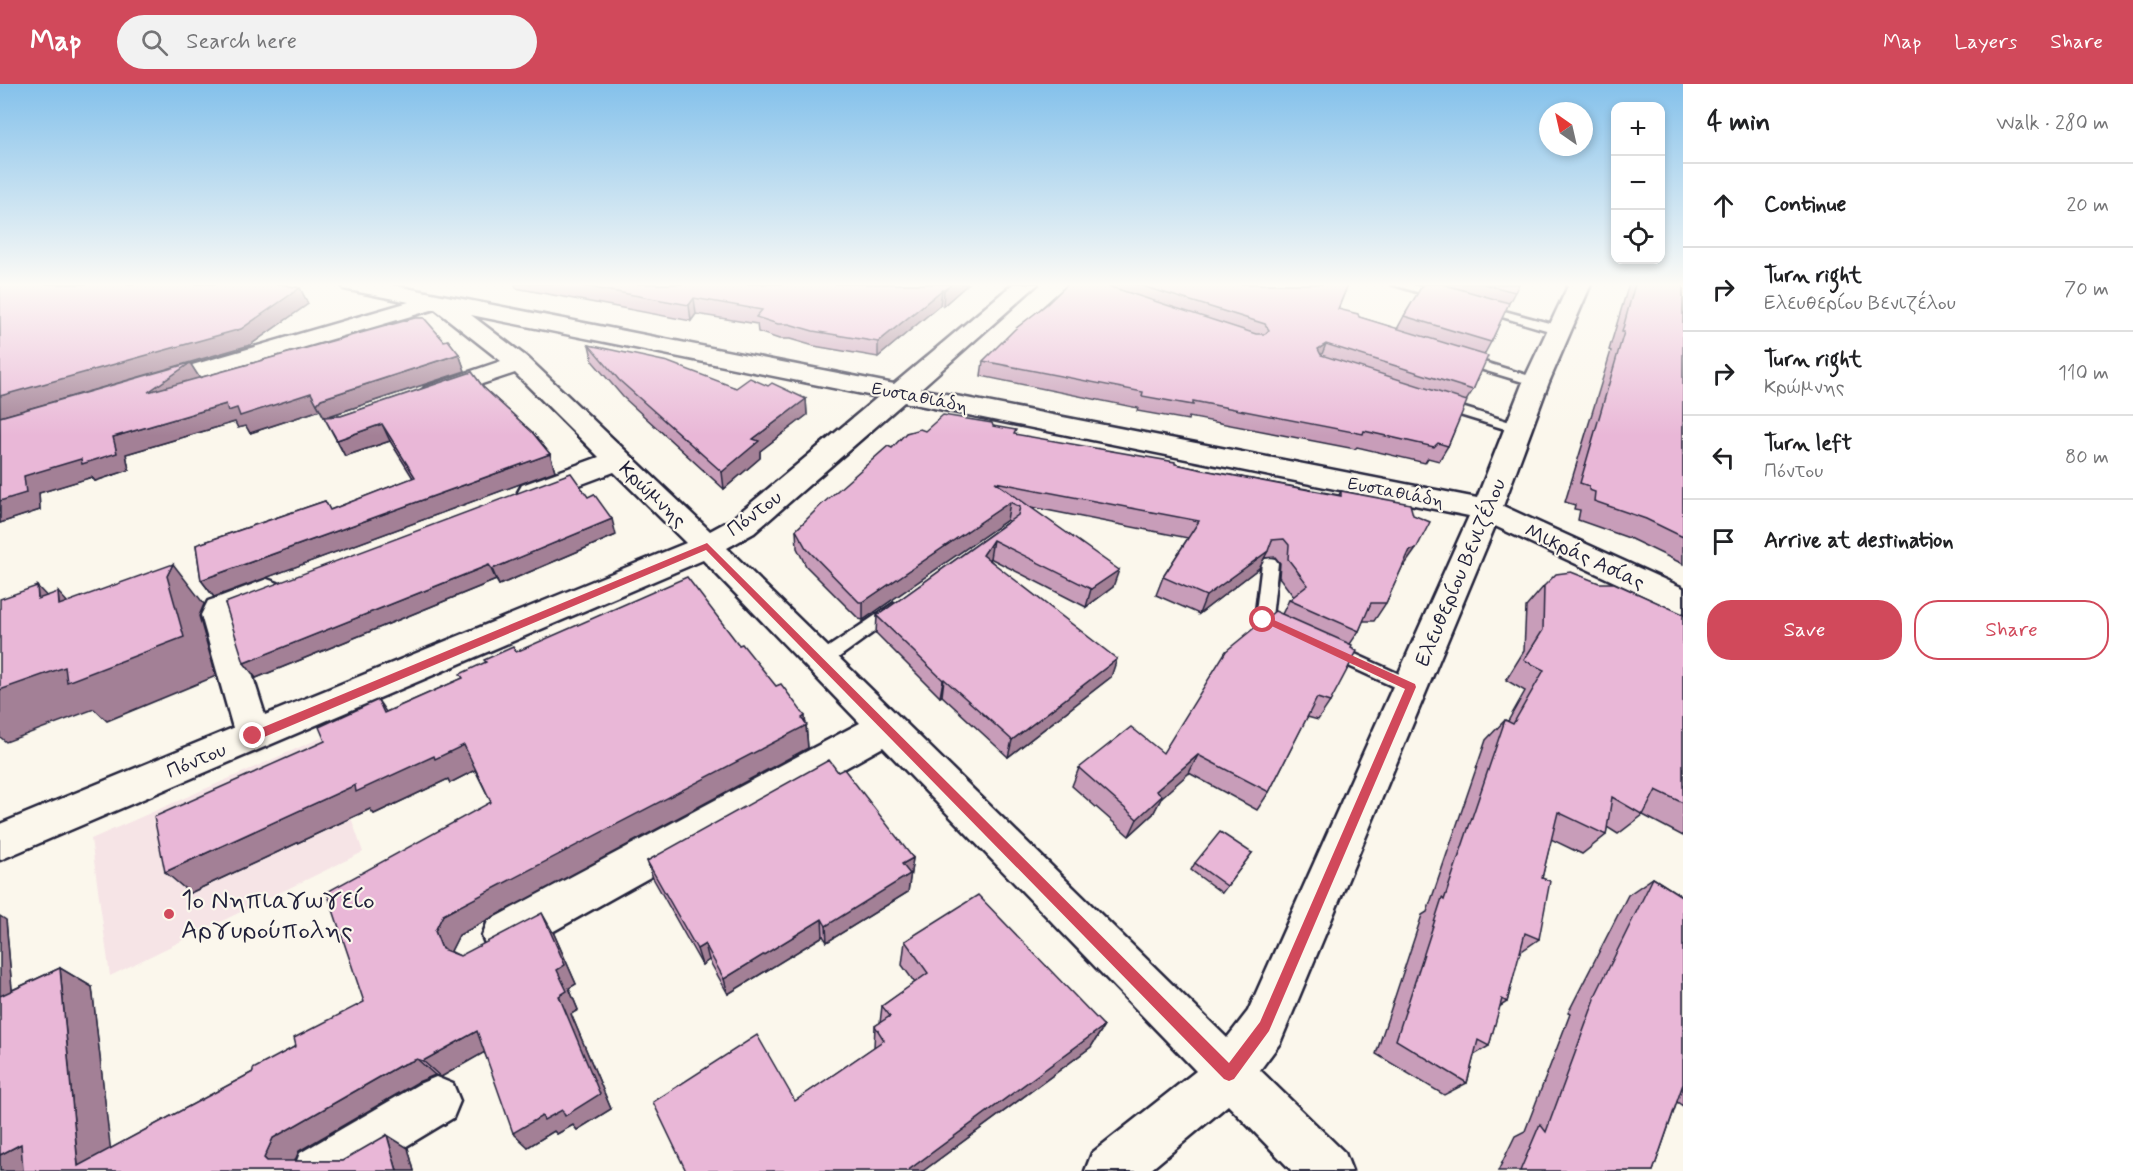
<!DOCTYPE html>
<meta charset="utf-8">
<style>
body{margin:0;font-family:Mynerve,sans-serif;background:#f2f2f2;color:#202124}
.controls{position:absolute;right:18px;top:18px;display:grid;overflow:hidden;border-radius:12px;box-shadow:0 3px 9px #0003}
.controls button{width:54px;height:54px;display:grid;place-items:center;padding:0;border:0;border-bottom:2px solid #e0e0e0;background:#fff;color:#202124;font:30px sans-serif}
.compass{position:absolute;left:1539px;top:18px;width:54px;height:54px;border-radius:50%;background:#fff;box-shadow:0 3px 9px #0003;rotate:326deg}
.stop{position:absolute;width:18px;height:18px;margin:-14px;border:4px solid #d1495b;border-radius:50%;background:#fff}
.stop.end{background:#d1495b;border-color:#fff;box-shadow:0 2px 6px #0008}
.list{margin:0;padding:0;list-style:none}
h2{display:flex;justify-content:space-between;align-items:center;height:78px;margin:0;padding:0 24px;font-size:26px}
h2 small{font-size:20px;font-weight:400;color:#757577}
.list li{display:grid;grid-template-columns:39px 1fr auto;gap:18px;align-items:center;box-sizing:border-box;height:84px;padding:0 24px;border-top:2px solid #e0e0e0}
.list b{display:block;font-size:22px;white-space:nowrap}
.list p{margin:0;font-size:20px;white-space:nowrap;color:#757577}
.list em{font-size:20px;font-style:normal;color:#757577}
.actions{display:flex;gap:12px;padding:18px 24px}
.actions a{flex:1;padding:14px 0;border:2px solid #d1495b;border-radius:24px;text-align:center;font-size:21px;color:#d1495b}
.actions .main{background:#d1495b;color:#fff}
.icon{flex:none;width:33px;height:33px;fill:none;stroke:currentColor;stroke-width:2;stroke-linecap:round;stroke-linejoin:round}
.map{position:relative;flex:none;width:1683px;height:1087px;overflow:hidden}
header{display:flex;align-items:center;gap:36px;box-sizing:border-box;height:84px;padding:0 30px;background:#d1495b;color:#fff}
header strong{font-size:28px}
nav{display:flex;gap:33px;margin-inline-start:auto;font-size:21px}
.search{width:420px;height:54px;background:#f2f2f2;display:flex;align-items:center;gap:15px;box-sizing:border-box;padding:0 21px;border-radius:33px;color:#757577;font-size:22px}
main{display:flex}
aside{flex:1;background:#fff}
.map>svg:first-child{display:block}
</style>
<header>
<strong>Map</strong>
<div class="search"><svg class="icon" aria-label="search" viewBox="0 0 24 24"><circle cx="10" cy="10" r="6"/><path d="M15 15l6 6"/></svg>Search here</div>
<nav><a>Map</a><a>Layers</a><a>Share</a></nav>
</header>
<main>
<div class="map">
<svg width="1683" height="1087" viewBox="0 0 1683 1087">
<rect width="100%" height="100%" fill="#fbf7ec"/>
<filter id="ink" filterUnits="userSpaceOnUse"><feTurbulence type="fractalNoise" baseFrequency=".0167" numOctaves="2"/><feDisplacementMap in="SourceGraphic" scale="12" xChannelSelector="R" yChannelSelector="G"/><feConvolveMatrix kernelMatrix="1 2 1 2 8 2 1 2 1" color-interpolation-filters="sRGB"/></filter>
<g filter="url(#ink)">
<!-- built -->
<path fill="#f6e4e6" d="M323,653l40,115 -253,124 -19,-137z"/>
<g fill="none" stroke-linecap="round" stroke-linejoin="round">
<defs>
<g id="lane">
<path d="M1391,200h19l36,12 -6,3z"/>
<path d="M1482,221l82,22 2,3 -6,4 -82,-24 -2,-2z"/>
<path d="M1464,272l76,23 2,3 -6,4 -76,-23 -2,-3z"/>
<path d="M1442,317l81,25 2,3 -7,4 -81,-25 -2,-3z"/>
<path d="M1270,474l5,1 3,4 -6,54 19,9 2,4 -2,4 -6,2 -28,-12 -2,-4 7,-57 3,-4z"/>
<path d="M894,519l6,2 2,4 -2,4 -73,53 -6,2 -6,-2 -3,-5 3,-5z"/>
<path d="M1333,560l84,38 3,5 -3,5 -6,2 -6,-2 -78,-36 -2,-5 2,-5z"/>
</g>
<g id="street">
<path d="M341,200h45l508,100 119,-100h25l-118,105 557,109 46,-116 46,-98h22l-42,98 -46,124 180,82v26l-188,-88 -215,517 -20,27 85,83 7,18h-60l-64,-66 -79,66h-64l7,-18 104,-82 -313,-324 -365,204 -15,6 -15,-6 -6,-15 6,-15 372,-198 -157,-163 -703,300v-36l233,-96 -32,-113 7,-14 6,-2 53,-20 11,4 5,8 -5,8 -44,18 31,98 421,-172 -72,-71 -72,27 -10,2 -10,-2 -4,-7 4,-7 77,-28 -84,-84 -81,27 -9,-3 -4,-5 4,-5 76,-26 -66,-52 -273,80 -9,3 -9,-3 -4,-5 4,-5 265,-77 -65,-13zM471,231l407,82 -146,122 -22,12 -182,-173zM904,318l565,114 -221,495 -21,27 -500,-490 27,-15z"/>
<path d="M436,993l17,7 7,17 -7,17 -88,53h-72l7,-18 119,-69z"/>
</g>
</defs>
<!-- lane casing -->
<use href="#lane" stroke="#22223b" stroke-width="5"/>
<!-- street casing -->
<use href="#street" stroke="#22223b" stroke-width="5"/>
<!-- lane -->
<use href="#lane" fill="#fbf7ec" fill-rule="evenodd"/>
<!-- street -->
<use href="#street" fill="#fbf7ec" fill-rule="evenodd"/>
</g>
<!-- wall -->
<g fill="#c89db9" stroke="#22223b" stroke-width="1.5">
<path d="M0,200h280l20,4 8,16 -58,41 -243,70 183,-52 9,15 216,-60h9l20,23 4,-1 11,14 6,17 -136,45h12l131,-44 11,15 49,45 18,22 5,17 -341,126 -13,-17 -5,-35 129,-44 5,9 83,-32 -23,-37 -45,15 -25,-46 -70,23 -4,-7 -8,2 -3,-6 -109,32 3,16 -34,11 -3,-4 -53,16 1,17 -40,13z"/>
<path d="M515,200h453l-25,22 -3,-1 -62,52 -64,-11 -24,-7h-11l-21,-7 -1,-8 -61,-10 -5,7 -175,-33z"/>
<path d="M1068,200h280l-10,25 21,8 38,12 7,-13 18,-30 -9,-2h106l-10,19 -18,39 -7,13 -11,35 -7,11 -18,45 -9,15 -11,-3 -3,5 -68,-16 -2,2 -166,-32 -1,3 -51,-9 1,-3 -157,-32 2,-15z"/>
<path d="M1629,200h54v280l-54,-26 -51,-18 2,-10 -6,-1 1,-4 -10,-3 46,-151 -2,-1 19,-63z"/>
<path d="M589,261l147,43 32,-2 38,13 1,16 -47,36v7l-36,31 -101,-92 -30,-35z"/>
<path d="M993,342l22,9 160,29 23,5 141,26 2,-4 63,75 -2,1 -16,36 -12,18h-11l-4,10 -9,13 -20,58 -12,18 -11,-3 -38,75 -12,18 -68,-37 -27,23 -9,18 -24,22 -57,-50 7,-18 84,-15 119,-139 7,-14 5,-3 -15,-20 1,-14 -5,-6 -11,1 -5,10 -60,46 -43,-19 7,-18 25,-39 -157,-31 82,80 -27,20 -96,-49 -1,1 122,118 -103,80 -66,-61 -2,1 -64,-64 1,-17 132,-95 -2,-1 -144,100 -4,-1 -53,-53 -9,-18 -1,-18 96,-82 33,-17z"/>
<path d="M616,451l-117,50 -3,-5 -240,98 -31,-75z"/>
<path d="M1544,502l139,28v222l-40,-21 -25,19 -11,-7 -1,8 -24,19 -31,-15 -9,39 -3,61 -20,14 -12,49 -8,5 -10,39 -15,9 -7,28 -23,12 -68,-41 46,-139 5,-3 59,-172 19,-20 3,1 17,-30 -19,-11 18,-29 2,-44z"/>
<path d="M739,561l67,78 2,25 -349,187 -8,16 1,1 8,4 94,-22 22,50 -7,4 9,22 -7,4 40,95 -34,21 -4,-5 -16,9 -3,-3 -26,16 -44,-95 -43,25 -6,-2 -17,7 -119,69 -4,10h47l66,-13 6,23h-414l6,-251 6,70 48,-22 32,19 18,162 143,-77 43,-26 68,-44 127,-200 -16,-32 -25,13 -2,-4 -74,35 -4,-5 -180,84 135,-152 53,-41 8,12 77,-34 53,-26z"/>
<path d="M838,688l75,86 -5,34 -81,50 -4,-6 -95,58 -19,-34 -7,5 -49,-87 -6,-17z"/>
<path d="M1252,769l-30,40 -31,-23 4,-7z"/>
<path d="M1653,794l30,19v209l-6,-4 -24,69h-155l17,-35 10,-5 45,-117 -2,-1 60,-118z"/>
<path d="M905,857l199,85 -13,21 -168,124h-237l109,-70 79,-54 1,-21 5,-3 2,-17 33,-23 -13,-18z"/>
</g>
<!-- shaded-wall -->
<g fill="#a38096" stroke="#22223b" stroke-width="1.5">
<path d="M952,200h16l-25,22 1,-16z"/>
<path d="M300,204l8,16 -58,41 -250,72v-21z"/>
<path d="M942,206l-2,15 -62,52v-15z"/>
<path d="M694,214l2,16 -5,7 -2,-16z"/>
<path d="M1326,260l-6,15 -2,-10z"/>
<path d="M459,270l6,17 -136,45 -3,4 -9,-16 4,-5z"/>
<path d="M190,279l11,17 -53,12z"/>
<path d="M311,309l9,17 -70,23 -4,-7 -8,2 -3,-6 -109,32 3,16 -34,11 -3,-4 -53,16 1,17 -40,13v-22l24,-25 89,-39 113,-33 11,4z"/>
<path d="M806,315l1,16 -47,36v7l-36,31 -2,-17 31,-33z"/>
<path d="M382,340l8,17 -45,15 -8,-16z"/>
<path d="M550,370l5,17 -341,126 -13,-17z"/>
<path d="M1010,418l-3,18 -144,100v-18z"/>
<path d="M612,435l4,16 -117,50 -7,-16z"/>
<path d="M993,456l-3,18 -10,15 3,-18z"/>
<path d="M1416,465l-12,17 -6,1 12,-17z"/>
<path d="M1268,467l-9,17 -60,46 7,-18z"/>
<path d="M173,480l31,40 -5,12 17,60 -109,45 -13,-12 -88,33 -6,-5v-47l167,-114z"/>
<path d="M489,481l7,15 -240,98 -12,-15z"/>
<path d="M1119,486l-6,17 -27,20 5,-18z"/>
<path d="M37,502l38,40 -37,-27z"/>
<path d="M58,508l37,40 -36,-27z"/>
<path d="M1117,575l-6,18 -103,80 4,-17z"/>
<path d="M944,595l-2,17 -2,1 3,-17z"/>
<path d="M805,632l3,32 -349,187 -8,16 7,17 -16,-19 -7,-18 8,-16z"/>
<path d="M464,661l13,24 -27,14 -2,-4 -74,35 -4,-5 -180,84 -25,-21 190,-87z"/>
<path d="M1198,671l-9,18 -27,24 -9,17 -24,22 8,-17 19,-28z"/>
<path d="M913,774l-5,34 -81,50 -1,-16 76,-62z"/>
<path d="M542,829l12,21 22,50 -7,4 9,22 -7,4 40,95 -34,21 -4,-5 -16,9 -3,-3 -26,16 -15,-14 46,-137 -2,-26z"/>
<path d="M0,832l6,4 9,104 -15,-8z"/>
<path d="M822,835l1,17 -95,58 -4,-15z"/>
<path d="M705,860l4,16 -7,5 -5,-16z"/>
<path d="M60,884l32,19 21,184 -35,-5z"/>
<path d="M1104,942l-13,21 -168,124h-16z"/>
<path d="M477,947l15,17 -51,29 -18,-16z"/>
<path d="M417,975l18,16 -17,7 -119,69 -8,19 -24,-9 -3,-3 9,-20 126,-72z"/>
<path d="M387,1051l21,13 6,23h-17z"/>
<path d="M21,1060l11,27h-32v-16z"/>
</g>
<!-- building -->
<g fill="#e9b7d7" stroke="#22223b" stroke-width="1.5">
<path d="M0,200h280l20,4 -59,41 -241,67z"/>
<path d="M572,200h380l-8,6h-2l-64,52 -65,-11 -24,-7h-11l-22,-7 6,-7 -68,-12 -5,7z"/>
<path d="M1068,200h34l154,50h9l4,-4 -4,-6 -129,-40h212l-10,25 20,5 1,3 129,39 -15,34 -147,-46 -8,5 3,6 146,46 -19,45 -10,-3 -4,4 -70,-16 -1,3 -170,-33v4l-51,-9 1,-4 -160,-31 32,-32 32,-25z"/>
<path d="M1423,200h19l67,19 -18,39 -87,-26z"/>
<path d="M1483,200h36l-4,8z"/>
<path d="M1635,200h48v253l-37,-18 -52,-18 1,-9 -6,-2v-4l-9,-3 44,-151h-2z"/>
<path d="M415,234h9l20,23 4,-1 11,14 -138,45 -4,5 -6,-11 -71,23 -3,-8 -9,3 -2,-7 -113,33 4,16 -35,11 -1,-5 -57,17 2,17 -26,8v-84l190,-54 -42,29z"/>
<path d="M589,261l79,17 68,26 14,-10 18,8 4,-3 34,16 -53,40 6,2 -37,31 -103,-92z"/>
<path d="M472,288l11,15 49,45 18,22 -349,126 -5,-35 129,-44 5,9 85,-33 -33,-53 -45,16 -13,-23 17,-1z"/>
<path d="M943,331l49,8 1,3 23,4 -2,4 161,28v2l23,5 143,27v-5l69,13 3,11 17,7 -14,27 -6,1 -24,53h-15l-12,28 -70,-31 19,-15 -20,-26 1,-14 -5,-6 -12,1 -4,11 -62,45 -43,-19 36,-56 -204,-39 124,88 -28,19 -98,-49 -10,15 134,104 -105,81 -68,-61 -1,1 -66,-64 141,-101 2,-8 -10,-5 -147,100h-4l-53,-54 -10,-18 24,-24 68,-60 4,2 14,-15 14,-4 5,2z"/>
<path d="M571,389l17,24 6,-3 18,25 -120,50 -3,-4 -245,98 -19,-60z"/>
<path d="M173,480l-6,12 17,61 -117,45 -2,-15 -65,23v-91l37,-13 1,13 20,-7 1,13z"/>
<path d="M1571,488l28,11h15l69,31v189l-27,-13 -13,25 -31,-18 -6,38 -48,-23 -16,66 8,3 -11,58 -14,-6 -18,69 -5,-3 -13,47 -11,-6 -11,43 -71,-43 46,-142 2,2 61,-180 8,4 31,-54 -20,-10 19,-30 1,-44 12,-12z"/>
<path d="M687,493l52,68 3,-1 34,42 5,-2 24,32 -3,2 5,7 -364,190 -8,16 7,18 18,7 82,-43 23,52 -8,5 10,21 -8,5 41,98 -35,22 -3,-6 -18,10 -2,-4 -29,17 -36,-102 -54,30 -6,-2 -18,7 -126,72 -9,20 3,3h75l45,-26 10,36h-374l-2,-27 -21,11v-159l60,-28 18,198 175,-94v-3l43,-23 -2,-8 70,-36 -37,-110 164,-90 -27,-57 -29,14 -1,-3 -78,36 -1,-7 -190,87 -11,-55 171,-76 -6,-14 59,-27 6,13 79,-35 -3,-4 26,-12 -2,-2 29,-13 3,5z"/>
<path d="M1275,527l77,34 -1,3 6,3 -27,51 -13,-4 -48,94 -71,-37 -42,36 6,5 -25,23 -58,-51 52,-41 32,26 63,-102z"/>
<path d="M829,676l9,12 6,-3 69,89 -11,6 8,10 -84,52 -4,-7 -98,60 -19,-35 -8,5 -50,-88z"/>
<path d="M1220,748l32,21 -25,33 -32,-23z"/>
<path d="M1653,794l30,19v187l-30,87h-133l20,-47 6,8 49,-133 -1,-1z"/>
<path d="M978,811l126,131 -197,145h-221l-33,-69 104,-67 38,66 89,-61 -9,-14 15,-10 -8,-10 46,-33 -23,-32z"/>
</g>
</g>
<!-- sky -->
<linearGradient id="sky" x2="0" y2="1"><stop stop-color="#84c1eb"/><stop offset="0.57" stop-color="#fdfbf6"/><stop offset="1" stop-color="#fdfbf6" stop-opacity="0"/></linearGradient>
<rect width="1683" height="352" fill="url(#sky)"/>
<!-- route -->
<path fill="#d1495b" d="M707,459l522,520 31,-41 145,-333 -146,-69 1,-3h7l148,67 1,3 -147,344 -35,48 -5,2 -5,-2 -518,-529 -449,190h-8l-1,-4 1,-3z"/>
<!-- markers -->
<circle fill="#d1495b" stroke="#fbf7ec" stroke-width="2" cx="169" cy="830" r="6"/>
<g text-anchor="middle" stroke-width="4.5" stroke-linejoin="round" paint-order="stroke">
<!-- far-street labels -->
<g font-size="18" fill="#22223b" stroke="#fbf7ec">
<text transform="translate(920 313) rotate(11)" y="6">Ευσταθιάδη</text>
<text transform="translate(1396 408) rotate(11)" y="6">Ευσταθιάδη</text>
</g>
<!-- street labels -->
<g font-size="21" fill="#22223b" stroke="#fbf7ec">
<text transform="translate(653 410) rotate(44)" y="7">Κρώμνης</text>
<text transform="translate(754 429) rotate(-37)" y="7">Πόντου</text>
<text transform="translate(1585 472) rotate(25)" y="7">Μικράς Ασίας</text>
<text transform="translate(1460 488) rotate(-67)" y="7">Ελευθερίου Βενιζέλου</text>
<text transform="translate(196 676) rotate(-23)" y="7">Πόντου</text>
</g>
<!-- near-poi labels -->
<g font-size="26" fill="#22223b" stroke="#fbf7ec" text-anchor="start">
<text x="181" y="824">1ο Νηπιαγωγείο<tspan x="181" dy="30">Αργυρούπολης</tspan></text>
</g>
</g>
</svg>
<div class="controls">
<button>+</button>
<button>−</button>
<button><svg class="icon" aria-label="locate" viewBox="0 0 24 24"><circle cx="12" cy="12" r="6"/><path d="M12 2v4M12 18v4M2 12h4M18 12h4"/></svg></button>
</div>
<svg class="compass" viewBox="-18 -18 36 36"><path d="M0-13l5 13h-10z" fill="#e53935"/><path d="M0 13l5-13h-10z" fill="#757577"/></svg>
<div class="stop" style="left:1263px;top:536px"></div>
<div class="stop end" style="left:253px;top:652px"></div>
</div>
<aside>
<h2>4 min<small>Walk · 280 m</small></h2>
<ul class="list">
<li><svg class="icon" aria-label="ahead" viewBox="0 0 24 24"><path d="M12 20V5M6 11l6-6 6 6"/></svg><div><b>Continue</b></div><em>20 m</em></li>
<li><svg class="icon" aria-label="right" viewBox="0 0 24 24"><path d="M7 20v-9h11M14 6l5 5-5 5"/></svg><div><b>Turn right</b><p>Ελευθερίου Βενιζέλου</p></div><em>70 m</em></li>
<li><svg class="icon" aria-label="right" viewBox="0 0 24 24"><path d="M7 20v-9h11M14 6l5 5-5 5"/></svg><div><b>Turn right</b><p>Κρώμνης</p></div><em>110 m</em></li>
<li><svg class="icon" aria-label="left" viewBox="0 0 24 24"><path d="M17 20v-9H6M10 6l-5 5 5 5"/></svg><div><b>Turn left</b><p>Πόντου</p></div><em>80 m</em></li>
<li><svg class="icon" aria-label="arrive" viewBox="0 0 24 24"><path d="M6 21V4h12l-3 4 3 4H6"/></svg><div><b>Arrive at destination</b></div></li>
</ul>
<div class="actions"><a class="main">Save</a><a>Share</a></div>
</aside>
</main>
